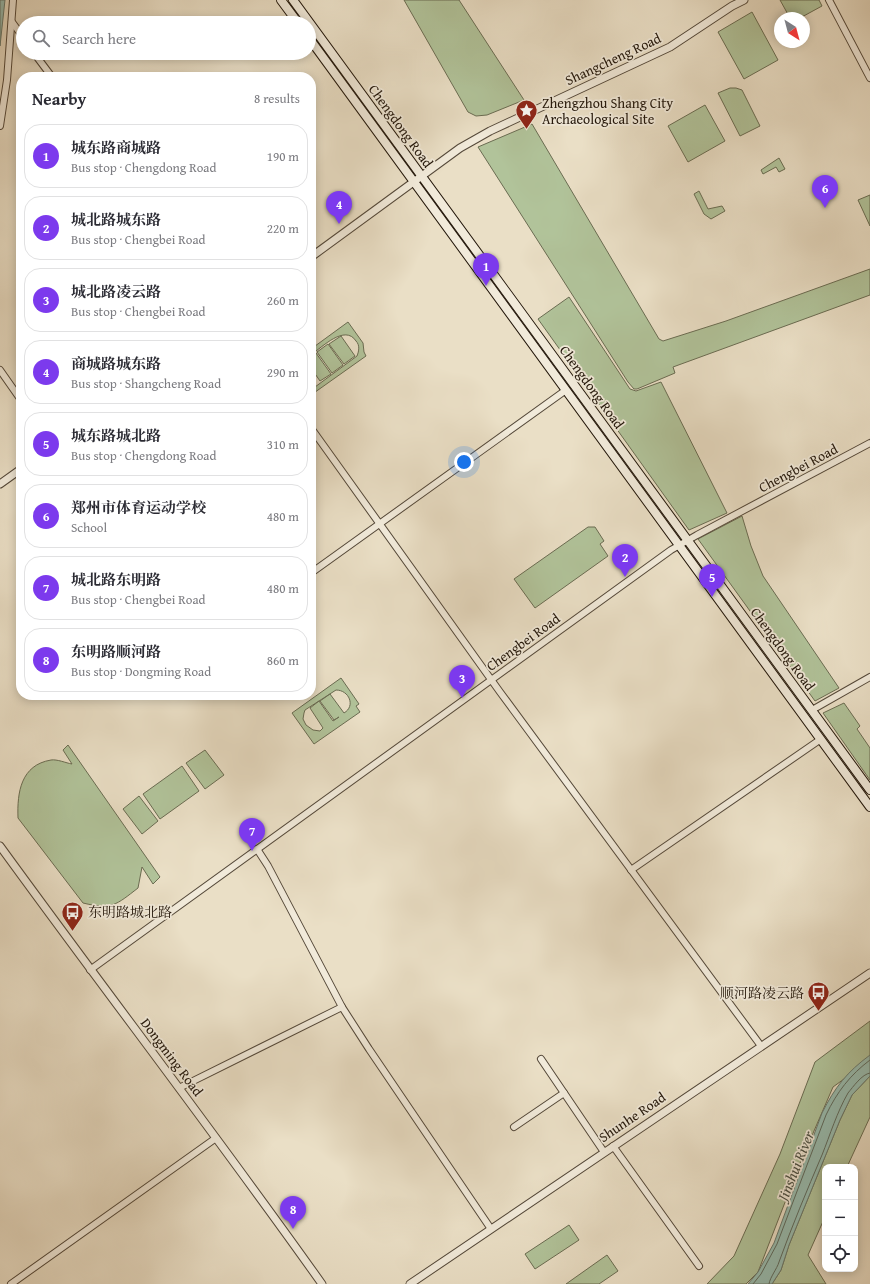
<!DOCTYPE html>
<meta charset="utf-8">
<style>
body{margin:0;font-family:"Gentium Book Plus","Noto Serif SC",serif;background:#f7f7f7;color:#2b2b33}
.controls{position:absolute;right:12px;bottom:12px;display:grid;overflow:hidden;border-radius:8px;box-shadow:0 2px 10px #0003}
.controls button{width:36px;height:36px;display:grid;place-items:center;padding:0;border:0;border-bottom:1px solid #e1e1e2;background:#fff;color:#2b2b33;font:20px sans-serif}
.compass{position:absolute;left:774px;top:12px;width:36px;height:36px;border-radius:50%;background:#fff;box-shadow:0 2px 10px #0003;rotate:144deg}
.you{position:absolute;left:464px;top:462px;width:14px;height:14px;margin:-10px;border:3px solid #fff;border-radius:50%;background:#1a73e8;box-shadow:0 0 0 6px #1a73e833}
.badge{display:grid;place-items:center;width:26px;height:26px;border-radius:50%;background:#7c3aed;color:#fff;font-size:13px;font-weight:700}
.pin{position:absolute;translate:-50% -33px;filter:drop-shadow(0 1px 2px #0008)}
.pin::after{content:'';position:absolute;top:21px;width:14px;height:12px;background:inherit;clip-path:polygon(0 0,100% 0,50% 100%)}
.list{margin:0;padding:0;list-style:none}
h2{display:flex;justify-content:space-between;align-items:center;height:52px;margin:0;padding:0 16px;font-size:17px}
h2 small{font-size:13px;font-weight:400;color:#7c7c81}
.list li{display:grid;grid-template-columns:26px 1fr auto;gap:12px;align-items:center;box-sizing:border-box;height:64px;margin:0 8px 8px;padding:0 8px;border:1px solid #e1e1e2;border-radius:16px}
.list b{display:block;font-size:15px;white-space:nowrap}
.list p{margin:0;font-size:13px;white-space:nowrap;color:#7c7c81}
.list em{font-size:13px;font-style:normal;color:#7c7c81}
.icon{flex:none;width:22px;height:22px;fill:none;stroke:currentColor;stroke-width:2;stroke-linecap:round;stroke-linejoin:round}
.map{position:relative;flex:none;width:870px;height:1284px;overflow:hidden}
.search{position:absolute;background:#fff;box-shadow:0 2px 10px #0003;left:16px;top:16px;width:300px;height:44px;display:flex;align-items:center;gap:10px;box-sizing:border-box;padding:0 14px;border-radius:22px;color:#7c7c81;font-size:15px}
.panel{position:absolute;background:#fff;box-shadow:0 2px 10px #0003;left:16px;top:72px;width:300px;height:628px;border-radius:16px}
.map>svg:first-child{display:block}
</style>
<div class="map">
<svg width="870" height="1284" viewBox="0 0 870 1284">
<rect width="100%" height="100%" fill="#eadfc6"/>
<filter id="stains"><feTurbulence type="fractalNoise" baseFrequency=".005" numOctaves="4"/><feColorMatrix values="0 0 0 0 .2 0 0 0 0 .09 0 0 0 0 .02 0 0 0 .5 -.17"/></filter>
<radialGradient id="worn" r=".72"><stop offset=".6" stop-color="#630" stop-opacity="0"/><stop offset="1" stop-color="#630" stop-opacity=".3"/></radialGradient>
<!-- green -->
<g fill="#b1c39a" stroke="#6a6c52" fill-rule="evenodd">
<path d="M404,0h55l65,100 -37,15 -11,1 -8,-4z"/>
<path d="M780,0h39l3,6 -22,12h-10z"/>
<path d="M752,12l26,48 -34,19 -26,-47z"/>
<path d="M730,88h6l6,2 18,36 -20,10 -22,-43z"/>
<path d="M705,105l20,36 -37,21 -20,-36z"/>
<path d="M532,124l127,215 4,2 63,-20 144,-52v26l-197,72 2,6 -38,16h-3l-6,-7 -150,-235z"/>
<path d="M779,158l6,11 -6,3 -3,-5 -13,7 -2,-4z"/>
<path d="M699,191l9,18 14,-3 3,5 -14,8 -7,-5 -10,-20z"/>
<path d="M870,195v31l-12,-26z"/>
<path d="M569,297l61,92 6,2 25,-9 66,131 -38,17 -151,-211z"/>
<path d="M348,322l15,21 1,9 2,4 -55,39v-7l4,-1 42,-31c2,-5 3,-11 -1,-15 -11,-17 -34,6 -45,14v-6z"/>
<path d="M341,336l14,20 -11,8 -15,-20z"/>
<path d="M328,344l15,21 -11,8 -15,-21z"/>
<path d="M316,353l15,21 -11,7 -9,-13v-11z"/>
<path d="M742,516l9,30 12,30 76,112 -24,13 -117,-162z"/>
<path d="M588,527h7l9,14 -4,3 8,12 -73,52 -21,-29z"/>
<path d="M341,678l18,26 -3,2 4,6 -46,32 -22,-31zM336,690c13,0 20,16 8,23l-14,-19 -10,7 14,19 5,-3 -6,4 -14,-20 -9,7 13,20 -3,3 -7,-1 -7,-5 -3,-6 1,-6 1,-3z"/>
<path d="M844,703l16,23 -3,3 13,19v32l-47,-67z"/>
<path d="M68,745l92,132 -7,7 -11,-17 -4,21c-22,17 -26,22 -55,15l-65,-85c-1,-26 3,-53 33,-58 6,-1 15,3 21,4l-9,-14z"/>
<path d="M205,750l19,25 -19,14 -19,-26z"/>
<path d="M182,766l17,25 -39,28 -17,-25z"/>
<path d="M139,796l19,25 -16,13 -19,-25z"/>
<path d="M870,1021v39l-37,27 -32,74 -43,111 -12,12h-39l27,-28 46,-102 35,-92z"/>
<path d="M870,1076v41l-23,50h-22v50l-17,38 18,29h-54l9,-14 8,-25 51,-125 12,-25z"/>
<path d="M569,1225l10,15 -44,29 -10,-15z"/>
<path d="M607,1255l11,16 -19,13h-33z"/>
</g>
<!-- water -->
<g fill="#98bdb1" stroke="#697a6e">
<path d="M0,0h5l-5,46z"/>
<path d="M870,1055v21l-18,19 -12,25 -51,125 -8,25 -9,14h-24l10,-12 16,-29 48,-130c13,-26 25,-41 48,-58z"/>
</g>
<g fill="none" stroke-linecap="round" stroke-linejoin="round">
<!-- shore -->
<g stroke="#5d6a5e" stroke-width="1">
<path d="M753,1284l8,-10 16,-30 49,-129c11,-23 24,-40 44,-55"/>
<path d="M769,1284c1,-7 8,-15 10,-22 13,-36 28,-72 43,-107 8,-20 15,-43 26,-62 5,-6 14,-19 22,-20"/>
</g>
<defs>
<g id="minor">
<path d="M829,0l41,78"/>
<path d="M12,22l11,15"/>
<path d="M34,53l18,24"/>
<path d="M0,126l7,-46 6,-80"/>
<path d="M0,370l21,30"/>
<path d="M311,428l189,264 261,354"/>
<path d="M311,573l255,-183"/>
<path d="M812,710l58,-33"/>
<path d="M257,849l11,17 74,141 27,42 122,180"/>
<path d="M631,870l190,-131"/>
<path d="M90,970l581,-420 26,-15 173,-92"/>
<path d="M541,1059l63,93"/>
<path d="M179,1088l163,-81"/>
<path d="M514,1127l50,-34"/>
<path d="M613,1146l86,120"/>
<path d="M11,1284l205,-146"/>
</g>
<g id="tertiary">
<path d="M311,257l149,-109 30,-17 180,-84 62,-41 12,-6"/>
<path d="M0,484l21,-15"/>
<path d="M0,846c106,146 217,290 322,438"/>
<path d="M410,1284l460,-311"/>
</g>
<g id="secondary">
<path d="M281,0l17,23"/>
<path d="M293,0l577,790"/>
<path d="M309,38l561,769"/>
</g>
</defs>
<!-- minor casing -->
<use href="#minor" stroke="#544839" stroke-width="8"/>
<!-- tertiary casing -->
<use href="#tertiary" stroke="#544839" stroke-width="9"/>
<!-- secondary casing -->
<use href="#secondary" stroke="#22160a" stroke-width="10"/>
<!-- minor -->
<use href="#minor" stroke="#f1eada" stroke-width="6"/>
<!-- tertiary -->
<use href="#tertiary" stroke="#f1eada" stroke-width="7"/>
<!-- secondary -->
<use href="#secondary" stroke="#f1eada" stroke-width="8"/>
</g>
<!-- icons -->
<defs>
<symbol id="sight-pin" viewBox="-11 -11 22 30"><path d="M0 17L-7.5 6A9.5 9.5 0 1 1 7.5 6Z" fill="#8f2418" stroke="#f1eada"/><path d="M0-6L1.8-2.2L6-1.7L2.9 1.2L3.7 5.4L0 3.3L-3.7 5.4L-2.9 1.2L-6-1.7L-1.8-2.2Z" fill="#fff"/></symbol>
<symbol id="bus-pin" viewBox="-11 -11 22 30"><path d="M0 17L-7.5 6A9.5 9.5 0 1 1 7.5 6Z" fill="#8f2418" stroke="#f1eada"/><path d="M-5-6H5V4H4V6H2V4H-2V6H-4V4H-5ZM-3.5-4V0h7V-4ZM-3.5 1.2v1.5H-2V1.2ZM2 1.2v1.5H3.5V1.2Z" fill="#fff"/></symbol>
</defs>
<g fill-rule="evenodd">
<use href="#sight-pin" x="514" y="98" width="25" height="34"/>
<use href="#bus-pin" x="60" y="900" width="25" height="34"/>
<use href="#bus-pin" x="806" y="980" width="25" height="34"/>
</g>
<g text-anchor="middle" stroke-width="3.5" stroke-linejoin="round" paint-order="stroke">
<!-- street labels -->
<g font-size="14" fill="#22160a" stroke="#f1eada">
<text transform="translate(613 59) rotate(-25)" y="5">Shangcheng Road</text>
<text transform="translate(401 126) rotate(54)" y="5">Chengdong Road</text>
<text transform="translate(592 387) rotate(54)" y="5">Chengdong Road</text>
<text transform="translate(798 468) rotate(-28)" y="5">Chengbei Road</text>
<text transform="translate(523 642) rotate(-36)" y="5">Chengbei Road</text>
<text transform="translate(783 649) rotate(54)" y="5">Chengdong Road</text>
<text transform="translate(172 1057) rotate(53)" y="5">Dongming Road</text>
<text transform="translate(632 1117) rotate(-34)" y="5">Shunhe Road</text>
</g>
<!-- poi labels -->
<g font-size="14" fill="#22160a" stroke="#f1eada" text-anchor="start">
<text x="542" y="108">Zhengzhou Shang City<tspan x="542" dy="16">Archaeological Site</tspan></text>
<text x="88" y="917">东明路城北路</text>
<text x="804" y="998" text-anchor="end">顺河路凌云路</text>
</g>
<!-- water labels -->
<g font-size="15" font-style="italic" fill="#4b5044" stroke="#f1eada">
<text transform="translate(796 1166) rotate(-68)" y="5">Jinshui River</text>
</g>
</g>
<rect width="100%" height="100%" filter="url(#stains)"/>
<rect width="100%" height="100%" fill="url(#worn)"/>
</svg>
<div class="controls">
<button>+</button>
<button>−</button>
<button><svg class="icon" aria-label="locate" viewBox="0 0 24 24"><circle cx="12" cy="12" r="6"/><path d="M12 2v4M12 18v4M2 12h4M18 12h4"/></svg></button>
</div>
<svg class="compass" viewBox="-18 -18 36 36"><path d="M0-13l5 13h-10z" fill="#e53935"/><path d="M0 13l5-13h-10z" fill="#7c7c81"/></svg>
<div class="you"></div>
<div class="pin badge" style="left:486px;top:286px">1</div>
<div class="pin badge" style="left:625px;top:577px">2</div>
<div class="pin badge" style="left:462px;top:698px">3</div>
<div class="pin badge" style="left:339px;top:224px">4</div>
<div class="pin badge" style="left:712px;top:597px">5</div>
<div class="pin badge" style="left:825px;top:208px">6</div>
<div class="pin badge" style="left:252px;top:851px">7</div>
<div class="pin badge" style="left:293px;top:1229px">8</div>
<div class="search"><svg class="icon" aria-label="search" viewBox="0 0 24 24"><circle cx="10" cy="10" r="6"/><path d="M15 15l6 6"/></svg>Search here</div>
<section class="panel">
<h2>Nearby<small>8 results</small></h2>
<ul class="list">
<li><span class="badge">1</span><div><b>城东路商城路</b><p>Bus stop · Chengdong Road</p></div><em>190 m</em></li>
<li><span class="badge">2</span><div><b>城北路城东路</b><p>Bus stop · Chengbei Road</p></div><em>220 m</em></li>
<li><span class="badge">3</span><div><b>城北路凌云路</b><p>Bus stop · Chengbei Road</p></div><em>260 m</em></li>
<li><span class="badge">4</span><div><b>商城路城东路</b><p>Bus stop · Shangcheng Road</p></div><em>290 m</em></li>
<li><span class="badge">5</span><div><b>城东路城北路</b><p>Bus stop · Chengdong Road</p></div><em>310 m</em></li>
<li><span class="badge">6</span><div><b>郑州市体育运动学校</b><p>School</p></div><em>480 m</em></li>
<li><span class="badge">7</span><div><b>城北路东明路</b><p>Bus stop · Chengbei Road</p></div><em>480 m</em></li>
<li><span class="badge">8</span><div><b>东明路顺河路</b><p>Bus stop · Dongming Road</p></div><em>860 m</em></li>
</ul>
</section>
</div>
